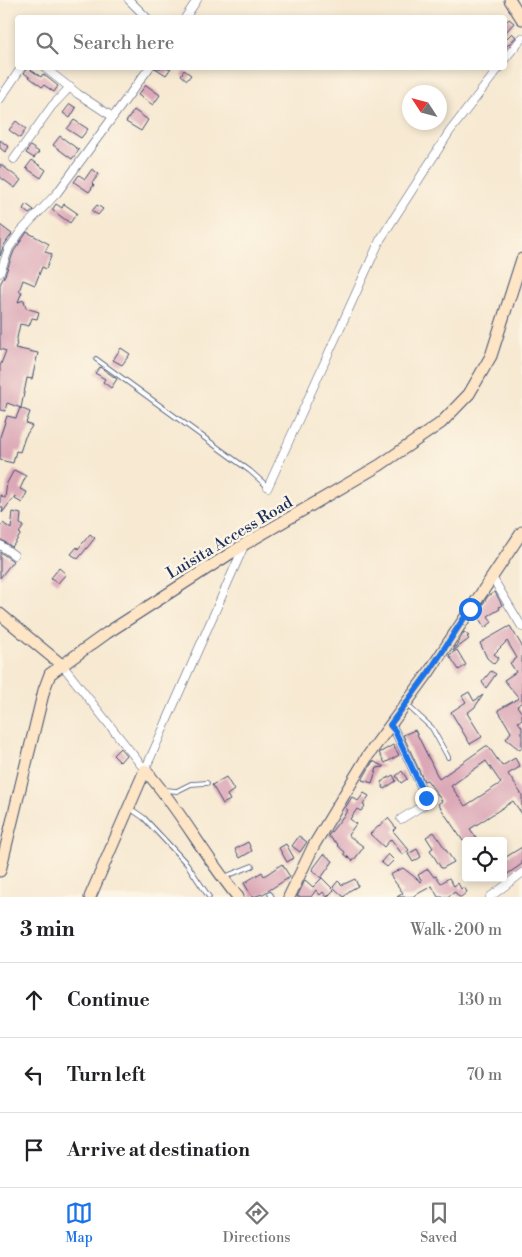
<!DOCTYPE html>
<meta charset="utf-8">
<style>
body{margin:0;font-family:"Libre Bodoni",serif;background:#f6f6f6;color:#202124}
.controls{position:absolute;right:15px;bottom:15px;display:grid;overflow:hidden;border-radius:5px;box-shadow:0 2px 8px #0003}
.controls button{width:45px;height:45px;display:grid;place-items:center;padding:0;border:0;border-bottom:1px solid #e0e0e0;background:#fff;color:#202124;font:25px sans-serif}
.compass{position:absolute;left:402px;top:85px;width:45px;height:45px;border-radius:50%;background:#fff;box-shadow:0 2px 8px #0003;rotate:306deg}
.stop{position:absolute;width:15px;height:15px;margin:-11px;border:4px solid #1a73e8;border-radius:50%;background:#fff}
.stop.end{background:#1a73e8;border-color:#fff;box-shadow:0 1px 5px #0008}
.list{margin:0;padding:0;list-style:none}
h2{display:flex;justify-content:space-between;align-items:center;height:65px;margin:0;padding:0 20px;font-size:21px}
h2 small{font-size:16px;font-weight:400;color:#757577}
.list li{display:grid;grid-template-columns:32px 1fr auto;gap:15px;align-items:center;box-sizing:border-box;height:75px;padding:0 20px;border-top:1px solid #e0e0e0}
.list b{display:block;font-size:19px;white-space:nowrap}
.list em{font-size:16px;font-style:normal;color:#757577}
.icon{flex:none;width:28px;height:28px;fill:none;stroke:currentColor;stroke-width:2;stroke-linecap:round;stroke-linejoin:round}
.map{position:relative;flex:none;width:522px;height:897px;overflow:hidden}
.search{position:absolute;background:#fff;box-shadow:0 2px 8px #0003;left:15px;right:15px;top:15px;height:55px;display:flex;align-items:center;gap:12px;box-sizing:border-box;padding:0 18px;border-radius:5px;color:#757577;font-size:19px}
.sheet{height:290px;background:#fff}
nav{display:flex;justify-content:space-around;align-items:center;box-sizing:border-box;height:70px;border-top:1px solid #e0e0e0;background:#fff;font-size:14px;color:#757577}
nav a{display:grid;justify-items:center;gap:2px}
nav .on{color:#1a73e8}
.map>svg:first-child{display:block}
</style>
<div class="map">
<svg width="522" height="897" viewBox="0 0 522 897">
<rect width="100%" height="100%" fill="#fcf5e5"/>
<filter id="ink" filterUnits="userSpaceOnUse"><feTurbulence type="fractalNoise" baseFrequency=".02" numOctaves="2"/><feDisplacementMap in="SourceGraphic" scale="10" xChannelSelector="R" yChannelSelector="G"/><feConvolveMatrix kernelMatrix="1 2 1 2 8 2 1 2 1" color-interpolation-filters="sRGB"/></filter>
<filter id="wash" filterUnits="userSpaceOnUse"><feTurbulence type="fractalNoise" baseFrequency=".0096" numOctaves="4" result="noise"/><feDisplacementMap in="SourceGraphic" scale="20" xChannelSelector="R" yChannelSelector="G"/><feGaussianBlur stdDeviation="1.12" result="paint"/><feColorMatrix in="noise" values="0 0 0 0 0 0 0 0 0 0 0 0 0 0 0 0 0 1.4 0 .05"/><feComposite in="paint" operator="in"/></filter>
<g filter="url(#wash)">
<rect width="100%" height="100%" fill="#f7e9d2"/>
<g id="blocks">
<!-- building -->
<g fill="#dca7b7" fill-rule="evenodd">
<path d="M509,19l5,4 -10,11v-10z"/>
<path d="M512,33l4,4 -12,12v-8z"/>
<path d="M27,68h1l13,9 2,-3 15,12 -4,6 -10,-7 -2,2 -18,-14z"/>
<path d="M155,68h-1h17l-5,7z"/>
<path d="M184,70l7,5 -4,5 -6,-5z"/>
<path d="M146,85l14,10 -7,10 -15,-10z"/>
<path d="M70,104l6,4 -6,10 -7,-5z"/>
<path d="M134,110l14,10 -7,11 -15,-9z"/>
<path d="M74,120l14,9 -7,9 -14,-9z"/>
<path d="M16,121l10,8 -6,9 -11,-8z"/>
<path d="M60,136l19,14 -7,9 -19,-14z"/>
<path d="M0,140l9,7 -4,5 -5,-4z"/>
<path d="M30,146l9,6 -5,6 -8,-5z"/>
<path d="M32,160l14,10 -5,8 -15,-10z"/>
<path d="M0,164l21,16 -6,8 -15,-11z"/>
<path d="M92,169l7,5 -7,9 2,2 -5,7 -15,-10 5,-7 6,4z"/>
<path d="M26,204l8,6 -5,4 -6,-5z"/>
<path d="M56,204l6,4 2,-4 13,9 -7,10 -18,-13z"/>
<path d="M97,205l6,4 -5,6 -6,-4z"/>
<path d="M0,225l12,9 -8,11 -4,11z"/>
<path d="M27,232l22,12 -4,8 7,2 -6,15 -4,-2 -7,18 -12,-5 -4,11 3,1 -4,10 6,-2 2,8 13,4 -2,7 -5,-1 -3,8 -9,-2 -4,19 1,1 -2,4 23,5 -6,26 -5,-1 -6,30 -14,-5 -2,8 -5,-1v-44l6,-15 -6,-2v-65l5,-9 9,-24z"/>
<path d="M121,348l9,6 -8,11 -9,-5z"/>
<path d="M100,367l17,12 -6,9 -8,-6 2,-3 -10,-6z"/>
<path d="M20,408l10,4 -4,11 6,3 -7,11 -5,15 -4,-1 -3,12 -13,-3v-23l7,-21 9,2z"/>
<path d="M14,470l12,6 -6,13 7,3 -5,11 -7,-4v-3l-13,17 1,-5 -3,-2v-11l5,3 2,-15z"/>
<path d="M13,512l8,2 -1,10 4,2 -5,7 2,1 -9,13 -12,-8v-12l3,-4 8,6z"/>
<path d="M90,534l5,4 -17,21 -7,-5 6,-7 1,2z"/>
<path d="M0,552l13,9 -13,17z"/>
<path d="M59,568l7,6 -8,9 -7,-5z"/>
<path d="M495,592l7,13 -3,2 1,2 -12,7 4,6 -7,6 -7,-11 2,-3 -2,-2 10,-16z"/>
<path d="M510,626l12,20v56l-5,4 5,7v6l-4,3 4,5v20l-2,3 -14,-11 5,-7 -13,-22 21,-12 -15,-18 12,-8 -6,-9 7,-5 -10,-17 -13,13 5,4 -5,6 -7,-6 -7,-15z"/>
<path d="M464,632l5,4 -2,1 2,2 -16,12z"/>
<path d="M457,650l9,15 -7,5 -10,-15z"/>
<path d="M491,671l5,3 -10,14 -4,-6z"/>
<path d="M469,692l5,9 9,-6 -8,12 -8,6 15,24 -12,7 -19,-32 15,-10 -4,-6z"/>
<path d="M415,730l24,49 47,-33h2l14,20 13,-8 5,9 -12,7 14,21v19l-9,-13 -43,28 9,12h-16l-25,-37 4,-3 -15,-21 -3,1 -21,-46zM486,761l15,22 -36,23 -14,-20z"/>
<path d="M393,745l6,10 -14,8 -6,-10z"/>
<path d="M120,748l6,7 -6,7 -7,-7z"/>
<path d="M373,761l11,6 -7,1 -5,15 -10,-3z"/>
<path d="M402,771l5,8 -6,4 -5,-7z"/>
<path d="M393,775l3,6 -12,8 -3,-7z"/>
<path d="M226,777l8,13 -7,5 3,5 -7,4 -11,-19z"/>
<path d="M364,793l5,3 -6,9 2,1 -4,5 -4,-2 -7,10 6,5 -8,11 16,12 -11,14 -9,-7 1,-2 -8,-7 1,-1 -10,-8 20,-26 -3,-2 7,-11 6,4z"/>
<path d="M388,818l8,10 -3,3 16,19 -5,4h-2l-11,-15 -7,8 -14,-13z"/>
<path d="M434,832l20,30 -11,6h-2l-11,-18 3,-2 -7,-11z"/>
<path d="M299,836l8,6 -7,10 -8,-6z"/>
<path d="M248,842l4,9 -12,7 -5,-9z"/>
<path d="M286,844l8,14 -7,4 -8,-14z"/>
<path d="M522,847v17l-16,11 -3,-4v-12z"/>
<path d="M417,849l4,8 -8,5 -5,-8z"/>
<path d="M324,854l9,7 -12,17 -9,-8z"/>
<path d="M388,854l6,6 -7,7 -6,-5z"/>
<path d="M282,864l8,13 -27,17 -11,3 -8,-14 18,-11 2,4z"/>
<path d="M403,868l18,14 1,-1 -4,-6 10,-6 6,8 2,-1 5,7 8,-5 5,8 4,-3 3,6 3,-2 3,5 -6,5h-2l-4,-5 -8,5h-9l-6,-11 -20,11h-15l6,-4 -13,-18z"/>
<path d="M322,878l12,12 -7,7 -4,-5 -3,3 -4,-5 -5,7h-14l8,-17 8,7z"/>
<path d="M355,879l3,7 -9,5 -5,6 -11,-10 5,-6 4,4z"/>
</g>
</g>
</g>
<g filter="url(#ink)">
<use href="#blocks" fill-opacity="0" stroke="#3c4b6f" stroke-width="1"/>
<g fill="none" stroke-linecap="round" stroke-linejoin="round">
<defs>
<g id="lane">
<path d="M96,359l154,112 18,16"/>
<path d="M408,706l24,22 16,29"/>
<path d="M165,790l12,1 14,-7 16,-1"/>
<path d="M134,811l10,7 43,46 22,33"/>
<path d="M224,877l28,-11"/>
<path d="M270,894l2,3"/>
</g>
<g id="street">
<path d="M129,0l18,18"/>
<path d="M185,18l12,-18"/>
<path d="M504,60l18,-22"/>
<path d="M45,68l33,26 35,23"/>
<path d="M0,99l21,-31"/>
<path d="M14,159l38,-53 18,-19"/>
<path d="M0,273l9,-25 12,-17 36,-38 92,-125"/>
<path d="M268,487l112,-247 70,-109 49,-63"/>
<path d="M0,545l14,10"/>
<path d="M492,577l30,50"/>
<path d="M63,666l82,104 99,-224"/>
<path d="M390,725l5,6 32,69v3l-26,16"/>
<path d="M490,897l32,-24"/>
</g>
<g id="secondary">
<path d="M510,0l12,19"/>
<path d="M0,614l63,52"/>
<path d="M0,871l44,-181 6,-16 57,-41 138,-89 135,-79 61,-42 28,-29 22,-38 31,-97"/>
<path d="M90,897l55,-127c35,39 59,86 93,127"/>
<path d="M289,897l25,-52 53,-88 62,-85 93,-140"/>
</g>
</defs>
<!-- lane casing -->
<use href="#lane" stroke="#3c4b6f" stroke-width="5.5"/>
<!-- street casing -->
<use href="#street" stroke="#3c4b6f" stroke-width="9"/>
<!-- secondary casing -->
<use href="#secondary" stroke="#3c4b6f" stroke-width="13"/>
<!-- lane -->
<use href="#lane" stroke="#fff" stroke-width="4"/>
<!-- street -->
<use href="#street" stroke="#fff" stroke-width="8"/>
<!-- secondary -->
<use href="#secondary" stroke="#fde5c5" stroke-width="11"/>
</g>
</g>
<g fill="none" stroke-linecap="round" stroke-linejoin="round" filter="url(#ink)">
<!-- route -->
<path stroke="#1a73e8" stroke-width="6" d="M426,798l-31,-67 -5,-6 39,-53 41,-63"/>
</g>
<g text-anchor="middle" stroke-width="5" stroke-linejoin="round" paint-order="stroke">
<!-- street labels -->
<g font-size="16" fill="#1b2f5e" stroke="#fcf5e5">
<text transform="translate(229 537) rotate(-31)" y="6">Luisita Access Road</text>
</g>
</g>
</svg>
<div class="controls">
<button><svg class="icon" aria-label="locate" viewBox="0 0 24 24"><circle cx="12" cy="12" r="6"/><path d="M12 2v4M12 18v4M2 12h4M18 12h4"/></svg></button>
</div>
<svg class="compass" viewBox="-18 -18 36 36"><path d="M0-13l5 13h-10z" fill="#e53935"/><path d="M0 13l5-13h-10z" fill="#757577"/></svg>
<div class="stop" style="left:470px;top:609px"></div>
<div class="stop end" style="left:426px;top:798px"></div>
<div class="search"><svg class="icon" aria-label="search" viewBox="0 0 24 24"><circle cx="10" cy="10" r="6"/><path d="M15 15l6 6"/></svg>Search here</div>
</div>
<section class="sheet">
<h2>3 min<small>Walk · 200 m</small></h2>
<ul class="list">
<li><svg class="icon" aria-label="ahead" viewBox="0 0 24 24"><path d="M12 20V5M6 11l6-6 6 6"/></svg><div><b>Continue</b></div><em>130 m</em></li>
<li><svg class="icon" aria-label="left" viewBox="0 0 24 24"><path d="M17 20v-9H6M10 6l-5 5 5 5"/></svg><div><b>Turn left</b></div><em>70 m</em></li>
<li><svg class="icon" aria-label="arrive" viewBox="0 0 24 24"><path d="M6 21V4h12l-3 4 3 4H6"/></svg><div><b>Arrive at destination</b></div></li>
</ul>
</section>
<nav>
<a class="on"><svg class="icon" aria-label="map" viewBox="0 0 24 24"><path d="M3 6l6-2 6 2 6-2v14l-6 2-6-2-6 2zM9 4v14M15 6v14"/></svg>Map</a>
<a><svg class="icon" aria-label="directions" viewBox="0 0 24 24"><path d="M12 3l9 9-9 9-9-9zM9 14v-3h6M13 9l2 2-2 2"/></svg>Directions</a>
<a><svg class="icon" aria-label="saved" viewBox="0 0 24 24"><path d="M7 4h10v16l-5-4-5 4z"/></svg>Saved</a>
</nav>
